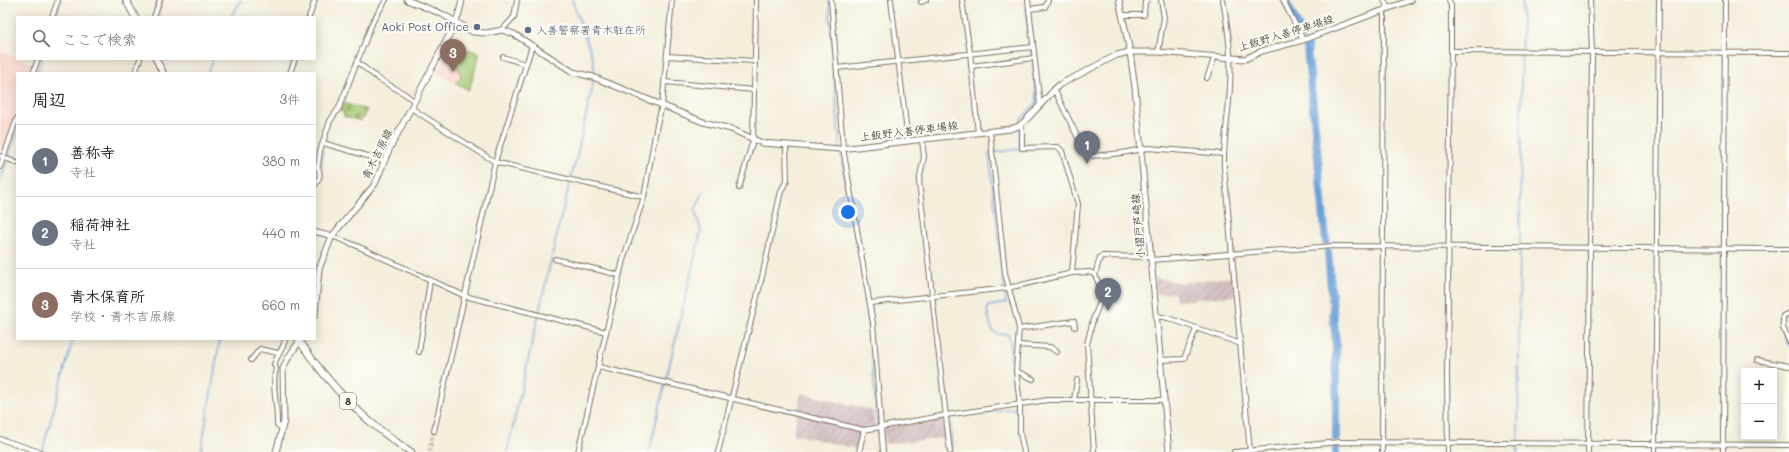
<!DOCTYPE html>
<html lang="ja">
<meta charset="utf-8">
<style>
body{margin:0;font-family:Mali,"Klee One",sans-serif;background:#f6f6f6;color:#222}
.controls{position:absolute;right:12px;bottom:12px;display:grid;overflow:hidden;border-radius:0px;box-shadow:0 2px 10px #0003}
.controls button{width:36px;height:36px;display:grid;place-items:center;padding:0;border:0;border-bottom:1px solid #e0e0e0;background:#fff;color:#222;font:20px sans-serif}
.you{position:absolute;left:848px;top:212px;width:14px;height:14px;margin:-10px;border:3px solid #fff;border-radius:50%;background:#1a73e8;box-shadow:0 0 0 6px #1a73e833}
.badge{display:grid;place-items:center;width:26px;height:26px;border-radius:50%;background:#1f6fb2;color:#fff;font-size:13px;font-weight:700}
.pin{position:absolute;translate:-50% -33px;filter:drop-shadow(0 1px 2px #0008)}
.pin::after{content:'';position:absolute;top:21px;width:14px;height:12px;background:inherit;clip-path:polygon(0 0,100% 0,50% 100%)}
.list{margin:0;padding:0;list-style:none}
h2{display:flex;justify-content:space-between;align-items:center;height:52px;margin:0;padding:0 16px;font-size:17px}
h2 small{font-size:13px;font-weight:400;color:#767676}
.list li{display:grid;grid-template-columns:26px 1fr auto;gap:12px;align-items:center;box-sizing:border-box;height:72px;padding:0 16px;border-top:1px solid #e0e0e0}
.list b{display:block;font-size:15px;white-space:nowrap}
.list p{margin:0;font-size:13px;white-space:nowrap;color:#767676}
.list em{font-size:13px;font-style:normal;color:#767676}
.icon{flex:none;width:22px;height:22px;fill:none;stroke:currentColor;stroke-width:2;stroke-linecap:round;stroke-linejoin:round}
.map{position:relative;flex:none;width:1789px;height:452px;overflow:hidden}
.search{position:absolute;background:#fff;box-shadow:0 2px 10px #0003;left:16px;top:16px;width:300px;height:44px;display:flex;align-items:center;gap:10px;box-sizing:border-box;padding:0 14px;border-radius:0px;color:#767676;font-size:15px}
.panel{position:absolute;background:#fff;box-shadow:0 2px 10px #0003;left:16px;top:72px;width:300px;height:268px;border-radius:0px}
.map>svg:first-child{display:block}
</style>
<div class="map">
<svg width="1789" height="452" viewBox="0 0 1789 452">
<defs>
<pattern id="industrial-furrows" width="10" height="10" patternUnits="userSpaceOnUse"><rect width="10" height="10" fill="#d2bfc0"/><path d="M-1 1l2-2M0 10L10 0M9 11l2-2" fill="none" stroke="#b5a4a5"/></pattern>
<pattern id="cemetery-stones" width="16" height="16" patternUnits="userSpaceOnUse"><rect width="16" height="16" fill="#a6c972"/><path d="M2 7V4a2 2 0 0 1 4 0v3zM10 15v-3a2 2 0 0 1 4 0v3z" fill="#88a35d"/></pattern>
</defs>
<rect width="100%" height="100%" fill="#fdfcf7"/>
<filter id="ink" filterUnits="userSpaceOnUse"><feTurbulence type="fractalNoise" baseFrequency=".025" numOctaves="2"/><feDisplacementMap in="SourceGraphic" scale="8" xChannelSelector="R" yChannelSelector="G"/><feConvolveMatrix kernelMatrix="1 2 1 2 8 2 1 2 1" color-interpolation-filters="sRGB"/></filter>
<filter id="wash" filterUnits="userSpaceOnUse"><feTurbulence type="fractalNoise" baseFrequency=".012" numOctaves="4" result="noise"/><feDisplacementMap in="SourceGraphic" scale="16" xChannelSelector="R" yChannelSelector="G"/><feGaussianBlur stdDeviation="0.9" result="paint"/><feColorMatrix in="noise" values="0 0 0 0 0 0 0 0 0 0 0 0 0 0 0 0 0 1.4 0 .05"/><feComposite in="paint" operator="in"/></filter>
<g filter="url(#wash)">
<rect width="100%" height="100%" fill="#f4eedb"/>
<!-- built -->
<g fill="#f7d1c7">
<path d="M452,43l28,10 -11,37 -32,-17z"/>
<path d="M0,51l32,13 -3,9h-12v35l-15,46 -2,-1z"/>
</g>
<!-- industrial -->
<g fill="url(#industrial-furrows)">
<path d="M1154,277l27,6 52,-6 2,19 -59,5 -1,-8 -19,1z"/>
<path d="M801,393l71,17 3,16 -12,2 -6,21 -64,-15z"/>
<path d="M944,416l2,22 -61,6 -1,-16z"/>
</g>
<!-- grass -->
<path fill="#a6c972" stroke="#707a48" d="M463,48l17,5 -11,37 -13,-7 5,-6 -2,-9 -4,-1z"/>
<!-- cemetery -->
<path fill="url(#cemetery-stones)" stroke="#707a48" d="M343,103l24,7 -6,11 -18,-5 1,-4 -4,-1z"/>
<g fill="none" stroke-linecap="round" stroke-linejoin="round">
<!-- stream -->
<g stroke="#6ca2d9" stroke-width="1.5">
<path d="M829,0l11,152 27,145"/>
<path d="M56,17l5,-17"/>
<path d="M231,17l10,-17"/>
<path d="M37,73l5,-14"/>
<path d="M208,73l5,-14"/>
<path d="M1020,124l1,-5 16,-17 -11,-94h2"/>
<path d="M320,168l3,-18"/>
<path d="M315,181l3,-6"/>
<path d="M0,182l17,-50"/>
<path d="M867,301l13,151"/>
<path d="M1789,311l-8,3v14l8,18"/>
<path d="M970,414l46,-6 -7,-72 -2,-2c-3,0 -8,1 -11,-1 -6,-2 -8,-18 -9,-25l2,-2 17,-3 -17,-150 31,-4v-22"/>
<path d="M950,416l2,36"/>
<path d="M42,452l31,-113"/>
<path d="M201,452l19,-113"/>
<path d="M507,452l51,-223 20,-78 17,-76 -2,-16 -21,-59"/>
<path d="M649,452l52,-221 -6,-21 9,-19"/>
<path d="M1518,452l4,-452"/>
</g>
<!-- river -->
<g stroke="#6ca2d9" stroke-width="8">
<path d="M1288,6l15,30"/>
<path d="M1307,46l19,195"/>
<path d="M1328,252l8,92v94"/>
<path d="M1336,452v-3"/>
</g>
</g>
</g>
<g filter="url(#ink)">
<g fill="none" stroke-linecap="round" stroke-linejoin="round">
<!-- minor-tunnel -->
<path stroke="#cfc7b5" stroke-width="4" stroke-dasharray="4 2" stroke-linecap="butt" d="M429,452l5,-21"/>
<defs>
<g id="minor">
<path d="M831,0l12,148 30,175 10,129"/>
<path d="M891,0l17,141"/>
<path d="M962,0l8,53 8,80"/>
<path d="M1028,0l12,105"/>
<path d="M1223,0c5,29 9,57 7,86 -1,27 -7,54 -6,81l26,285"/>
<path d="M1283,0l20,40"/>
<path d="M1384,0l4,8"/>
<path d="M921,2l5,-2"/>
<path d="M1030,9l15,-2 3,-7"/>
<path d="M1122,15h22l1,-13 2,-2"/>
<path d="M52,17l6,-17"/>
<path d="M154,17l6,-17"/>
<path d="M309,17l6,-17"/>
<path d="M502,30l12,-13 3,-17"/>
<path d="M1451,51l338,2"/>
<path d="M1158,52l6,-34 -3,-18"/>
<path d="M667,56l88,5 -1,29"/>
<path d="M503,57l22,7"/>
<path d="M755,61l1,-61"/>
<path d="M357,62l22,17 26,15 9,7"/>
<path d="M971,66l63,-8"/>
<path d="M837,68l196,-21"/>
<path d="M33,73l5,-14"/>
<path d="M135,73l5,-14"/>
<path d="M290,73l5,-14"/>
<path d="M1207,78l8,-22"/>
<path d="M665,82l89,8 -1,50 -14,48"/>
<path d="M1054,89l29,59 4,6 6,2 29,-3 26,-5 76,6"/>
<path d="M411,108l84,54 149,35"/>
<path d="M1022,124v24l36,-1 4,4 16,53 -6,69 18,-1 5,3 7,16v6l-9,23 -6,24 7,108"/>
<path d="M990,132l15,141 14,55 -3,43 4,34v28l4,19"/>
<path d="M922,140l2,17 -5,24 31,271"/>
<path d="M323,143l62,18"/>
<path d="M0,156l17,7"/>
<path d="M0,167l17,-49"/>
<path d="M315,167h3l2,-16 10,-30 9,-13 34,-87 13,-21"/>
<path d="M315,185c5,-7 6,-10 3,-18"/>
<path d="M315,232l17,4 25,10 108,50 141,36"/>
<path d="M555,259l64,16"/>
<path d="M1151,260l182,-14 456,3"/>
<path d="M1095,275l5,-18 2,-1 49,1"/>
<path d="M870,303l138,-15 64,-15"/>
<path d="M1789,313l-6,3v12l6,13"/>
<path d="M1156,316l12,2 73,26"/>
<path d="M1019,329l55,-8 1,6"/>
<path d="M1018,345l32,2 7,5"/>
<path d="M419,352l11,-71"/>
<path d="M251,360l9,-11 18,4"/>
<path d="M1160,360l24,-1 12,-30"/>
<path d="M1757,360l32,6"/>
<path d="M599,367l265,63 82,-15 102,-15h116"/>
<path d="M1016,371l17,8"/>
<path d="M1074,400l3,-20"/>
<path d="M282,428l-5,-3c1,-19 -6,-39 -1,-57l-2,-3c2,-8 11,-19 11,-26"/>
<path d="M434,431l61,-269 37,-116"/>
<path d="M0,439l40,13"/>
<path d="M578,452l45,-192 21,-63 13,-73 5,-18 10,-106"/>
<path d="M718,452l44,-175 19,-86 6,-11 -1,-35"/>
<path d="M859,452l5,-22"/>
<path d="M1234,452l105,-10 450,3"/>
<path d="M1382,452l2,-442"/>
<path d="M1448,452l-1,-76 4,-325v-45l-2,-6"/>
<path d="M1588,452l4,-400 -2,-52"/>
<path d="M1655,452l4,-452"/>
<path d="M1723,452l2,-452"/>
</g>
<g id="major">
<path d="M407,0l35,14 31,18 14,1 15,-3 12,4 59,38 20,5 110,45 28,7 31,14 78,6 170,-20 9,-3 7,-6 33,-35 58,-30 13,-3h28l87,7 17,-8 41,-11 108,-40"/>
<path d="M1119,0l11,52 5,36 34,364"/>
<path d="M315,315l4,-46 13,-33 43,-52 14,-34 65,-124 5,-13 3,-13"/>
<path d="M276,452l8,-31 -1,-52 5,-11 13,-19"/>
</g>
<g id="highway">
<path d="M126,0l9,17"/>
<path d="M156,59l7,14"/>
<path d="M298,339c30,45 67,84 113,113"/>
</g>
</defs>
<!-- minor casing -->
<use href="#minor" stroke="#7c6f60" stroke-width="6"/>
<!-- major casing -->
<use href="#major" stroke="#7c6f60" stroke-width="7"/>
<!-- highway casing -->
<use href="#highway" stroke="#7c6f60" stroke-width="8"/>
<!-- minor -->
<use href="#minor" stroke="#fff" stroke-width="4"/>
<!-- major -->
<use href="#major" stroke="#fff" stroke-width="5"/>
<!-- highway -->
<use href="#highway" stroke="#fff" stroke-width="6"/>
</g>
</g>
<!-- markers -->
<g fill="#5c6f8a" stroke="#fdfcf7" stroke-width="1.5">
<circle cx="477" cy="27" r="4"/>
<circle cx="528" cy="30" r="4"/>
</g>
<g text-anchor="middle" stroke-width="4" stroke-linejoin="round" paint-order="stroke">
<!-- shield labels -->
<rect fill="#fdfcf7" stroke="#75695f" stroke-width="1" x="340" y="393" width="16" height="16" rx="3"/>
<g font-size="10" font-weight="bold" fill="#3b2a1e">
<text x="348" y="405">8</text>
</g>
<!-- service labels -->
<g font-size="11" fill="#4e5e75" stroke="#fdfcf7" text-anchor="end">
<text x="469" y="31">Aoki Post Office</text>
<text x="536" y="34" text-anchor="start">入善警察署青木駐在所</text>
</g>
<!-- street labels -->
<g font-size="11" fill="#3b2a1e" stroke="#fdfcf7">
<text transform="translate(1286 33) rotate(-17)" y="4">上飯野入善停車場線</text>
<text transform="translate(909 131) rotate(-7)" y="4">上飯野入善停車場線</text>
<text transform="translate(377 154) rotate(-64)" y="4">青木吉原線</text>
<text transform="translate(1138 226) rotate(-95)" y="4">小摺戸芦崎線</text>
</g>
</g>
</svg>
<div class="controls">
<button>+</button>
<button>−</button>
</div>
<div class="you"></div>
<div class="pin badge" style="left:1087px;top:164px;background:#6b7280">1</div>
<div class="pin badge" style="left:1108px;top:311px;background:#6b7280">2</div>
<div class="pin badge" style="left:453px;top:72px;background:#8d6e63">3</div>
<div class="search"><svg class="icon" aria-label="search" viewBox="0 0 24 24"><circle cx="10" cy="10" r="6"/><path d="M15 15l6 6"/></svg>ここで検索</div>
<section class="panel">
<h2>周辺<small>3件</small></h2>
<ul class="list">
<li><span class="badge" style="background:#6b7280">1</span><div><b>善称寺</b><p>寺社</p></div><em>380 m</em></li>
<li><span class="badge" style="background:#6b7280">2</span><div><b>稲荷神社</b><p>寺社</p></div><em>440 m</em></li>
<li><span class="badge" style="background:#8d6e63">3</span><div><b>青木保育所</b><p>学校 · 青木吉原線</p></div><em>660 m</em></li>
</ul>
</section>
</div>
